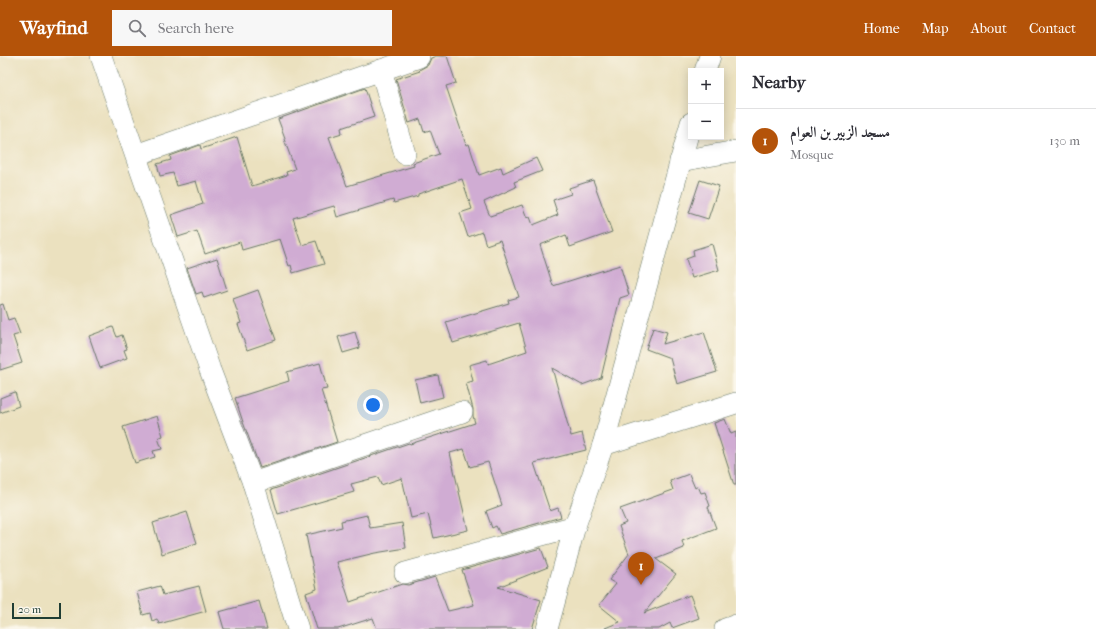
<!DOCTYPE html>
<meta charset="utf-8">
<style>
body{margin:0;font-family:"IM FELL French Canon",Amiri,serif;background:#f7f7f7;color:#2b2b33}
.controls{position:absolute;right:12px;top:12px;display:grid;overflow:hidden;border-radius:0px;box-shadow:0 2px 10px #0003}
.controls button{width:36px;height:36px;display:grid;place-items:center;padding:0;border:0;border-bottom:1px solid #e1e1e2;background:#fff;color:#2b2b33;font:20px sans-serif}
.scale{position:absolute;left:12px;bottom:10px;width:49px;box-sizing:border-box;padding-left:4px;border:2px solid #1f3d34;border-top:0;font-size:11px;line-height:14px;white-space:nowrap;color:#1f3d34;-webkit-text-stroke:3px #fbf7ec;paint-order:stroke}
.you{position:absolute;left:373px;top:349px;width:14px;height:14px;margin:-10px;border:3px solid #fff;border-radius:50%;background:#1a73e8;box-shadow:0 0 0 6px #1a73e833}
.badge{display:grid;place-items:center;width:26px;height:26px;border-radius:50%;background:#b45309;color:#fff;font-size:13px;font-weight:700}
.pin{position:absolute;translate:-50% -33px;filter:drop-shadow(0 1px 2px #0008)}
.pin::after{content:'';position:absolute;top:21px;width:14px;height:12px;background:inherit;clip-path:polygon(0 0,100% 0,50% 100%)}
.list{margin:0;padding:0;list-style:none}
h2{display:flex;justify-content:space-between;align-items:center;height:52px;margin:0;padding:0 16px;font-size:17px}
h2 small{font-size:13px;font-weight:400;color:#7c7c81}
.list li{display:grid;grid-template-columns:26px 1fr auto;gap:12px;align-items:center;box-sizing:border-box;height:64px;padding:0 16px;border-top:1px solid #e1e1e2}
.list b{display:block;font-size:15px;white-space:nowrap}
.list p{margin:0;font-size:13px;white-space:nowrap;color:#7c7c81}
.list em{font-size:13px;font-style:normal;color:#7c7c81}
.icon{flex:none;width:22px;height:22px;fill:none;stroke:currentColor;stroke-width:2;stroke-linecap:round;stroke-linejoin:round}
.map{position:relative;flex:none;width:736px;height:573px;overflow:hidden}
header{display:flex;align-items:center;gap:24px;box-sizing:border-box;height:56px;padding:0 20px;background:#b45309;color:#fff}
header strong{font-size:19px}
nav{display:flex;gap:22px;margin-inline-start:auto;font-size:14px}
.search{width:280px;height:36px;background:#f7f7f7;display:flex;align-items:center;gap:10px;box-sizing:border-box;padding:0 14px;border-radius:0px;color:#7c7c81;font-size:15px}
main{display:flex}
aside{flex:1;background:#fff}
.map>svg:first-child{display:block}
</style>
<header>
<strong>Wayfind</strong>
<div class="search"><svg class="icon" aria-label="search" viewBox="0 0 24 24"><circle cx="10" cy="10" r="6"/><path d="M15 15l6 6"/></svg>Search here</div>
<nav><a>Home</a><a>Map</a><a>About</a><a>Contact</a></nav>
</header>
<main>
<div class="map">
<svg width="736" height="573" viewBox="0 0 736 573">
<rect width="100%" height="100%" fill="#fbf7ec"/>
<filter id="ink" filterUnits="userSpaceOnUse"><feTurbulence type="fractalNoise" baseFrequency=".025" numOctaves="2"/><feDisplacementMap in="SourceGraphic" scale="8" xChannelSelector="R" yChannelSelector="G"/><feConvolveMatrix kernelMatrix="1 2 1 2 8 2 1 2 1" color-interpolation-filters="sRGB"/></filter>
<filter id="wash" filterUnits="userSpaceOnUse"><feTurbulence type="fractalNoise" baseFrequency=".012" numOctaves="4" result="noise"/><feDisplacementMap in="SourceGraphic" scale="16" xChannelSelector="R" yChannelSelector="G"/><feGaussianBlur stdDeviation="0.9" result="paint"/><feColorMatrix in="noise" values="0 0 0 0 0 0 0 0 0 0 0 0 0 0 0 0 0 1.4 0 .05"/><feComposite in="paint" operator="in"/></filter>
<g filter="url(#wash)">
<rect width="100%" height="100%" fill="#ebe1bf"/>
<g id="blocks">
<!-- building -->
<g fill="#d0acd3">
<path d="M436,0h11l9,27 -10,3 20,59 3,-1 10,31 22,-8 2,6 33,-15 6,13 -28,11 2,5 -32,15 6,14 32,-11 5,13 3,-1 3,8 25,-10 -5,-15 18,-6 -2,-6 24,-8 19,52 -42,15 -4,-12 -26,10 13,41 67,-21 9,30 -9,3 -19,80 -19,7 -30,-17 19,68 11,-3 4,17 -52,13 16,48 8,-3 3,9 -61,17 -4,-8 -4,2 -6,-17 16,-6 -14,-43 -18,5 -6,-18 -14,4 18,77 -34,8 -6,-24 -17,4 -9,-40 -21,7 -3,-8 -27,7 3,8 -76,22 -7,-24 138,-47 1,1 65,-21 -2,-7v-7l-7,-26 7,-2 -4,-16 18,-5 1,4 39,-13 -8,-28 -66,20 -7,-21 63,-19 -1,-3 11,-3 -19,-57 -14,5 -4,-13 -14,5 -8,-24 12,-4 -10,-30 -44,15v2l-24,7 -1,-3 -56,17 -3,-11 -41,12 9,27 14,-4 8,23 -31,9 -2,-8 -2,1 -9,-27 -38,11 -2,-8 -35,12 -8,-23 -19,6 -7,-22 32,-11 -7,-23 -19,5 -4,-13 -13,3 -3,-12 14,-4 -1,-4 30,-11 1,4 36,-12 15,49 35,-11 -1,-3 9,-3 -11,-30 1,-1 -7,-19 87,-31 9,29 -33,11 1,5 -13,4 18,49 67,-20 -1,-3 26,-9 -9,-24 -6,2 -4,-13 -11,4 -13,-44 24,-8 -1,-1 9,-5 3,-7z"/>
<path d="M700,124l19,6 -11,33 -19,-6z"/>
<path d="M712,188l7,26 -27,8 -6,-19 8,-3 -1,-6z"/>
<path d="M217,202l10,32 -23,8 -2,-6 -6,2 -9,-26z"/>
<path d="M258,234l18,50 -29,10 -9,-26 3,-1 -8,-24z"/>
<path d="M3,248l5,16 6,-2 6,16 -7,2 9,27 -22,7v-65z"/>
<path d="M113,271l4,10 5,-2 5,14 -3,1 3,8 -27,10 -11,-32z"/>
<path d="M653,272l14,4 -4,12 41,-12 13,40 -40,12 -7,-26 -24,-9z"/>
<path d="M355,276l5,16 -17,5 -5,-16z"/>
<path d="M320,307l7,26 -6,1 16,52 -77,26 -17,-46 -8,-24 54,-17 -2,-9z"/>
<path d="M438,319l5,22 -23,6 -5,-23z"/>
<path d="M15,336l4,14 -19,7v-15z"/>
<path d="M157,360l6,20 -5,2 4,11 -9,2 2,6 -20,6 -12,-36z"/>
<path d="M725,363l6,15 5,-2v53h-2l-20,-62z"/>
<path d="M689,418l6,14 3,-2 3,7 4,-1 5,14 -2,1 8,21 -34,13 2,7 -28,11 20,15 -32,39 46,-18 9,23 -27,10 -2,-5 -11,6h-54v-1l15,-6 -21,-17 17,-21 -7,-4 20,-26 -10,-28 7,-3 -6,-14 53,-19 -3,-9z"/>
<path d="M187,456l10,31 -35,11 -9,-31z"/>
<path d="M367,459l3,13 32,-5 4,25 -31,5 -38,9 13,40 52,-18 6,1 27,-8 13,34 26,-6 -12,-35 79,-22 7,19 -50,20 43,13 -9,29h-155l-4,-11 -35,11h-21l-11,-36 11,-4 -11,-54 36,-8 -1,-6z"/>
<path d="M160,530l3,9 36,-9 7,25 -47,13 -2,-5 -5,2 -2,-8 -7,2 -6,-23z"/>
<path d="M259,545l8,28h-43l-5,-17z"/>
</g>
</g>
</g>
<g filter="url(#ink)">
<use href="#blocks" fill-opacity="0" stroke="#667665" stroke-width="1"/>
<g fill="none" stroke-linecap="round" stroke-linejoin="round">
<defs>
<g id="minor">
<path d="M101,0l109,314 43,113 45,146"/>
<path d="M381,14l24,84"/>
<path d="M705,15l5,-15"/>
<path d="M136,99l283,-98"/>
<path d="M680,105l56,-10"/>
<path d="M603,389l133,-42"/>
<path d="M253,427l209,-71"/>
<path d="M405,517l170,-47"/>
<path d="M547,573l28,-103 28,-81 88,-322"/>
<path d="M725,573l11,-4"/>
</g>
</defs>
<!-- minor casing -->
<use href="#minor" stroke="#667665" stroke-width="22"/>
<!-- minor -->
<use href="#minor" stroke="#fff" stroke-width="21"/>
</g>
</g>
</svg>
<div class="controls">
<button>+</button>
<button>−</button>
</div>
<div class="scale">20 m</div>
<div class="you"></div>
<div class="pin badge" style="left:641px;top:529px">1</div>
</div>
<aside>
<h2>Nearby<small></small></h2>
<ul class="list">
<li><span class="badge">1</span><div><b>مسجد الزبير بن العوام</b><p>Mosque</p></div><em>130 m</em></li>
</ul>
</aside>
</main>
